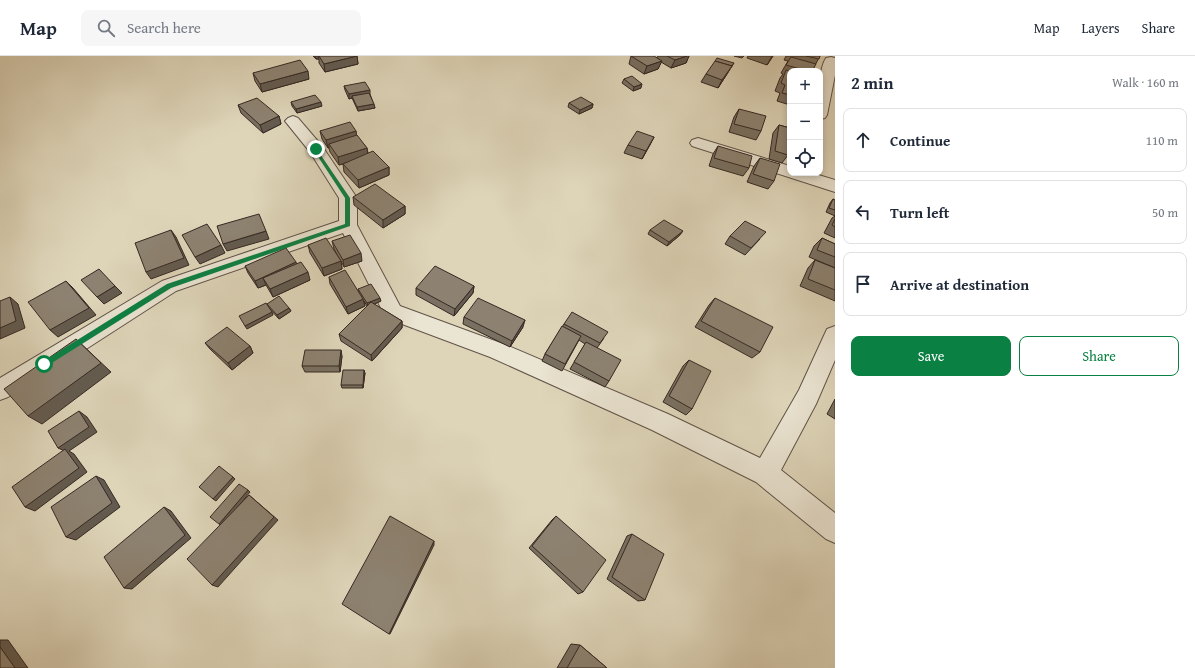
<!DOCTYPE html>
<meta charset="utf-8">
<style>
body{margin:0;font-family:"Gentium Book Plus",serif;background:#f6f6f7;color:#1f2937}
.controls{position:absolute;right:12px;top:12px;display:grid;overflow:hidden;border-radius:8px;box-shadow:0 2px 6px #0003}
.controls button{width:36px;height:36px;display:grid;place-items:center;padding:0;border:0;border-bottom:1px solid #e0e1e3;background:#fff;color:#1f2937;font:20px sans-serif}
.stop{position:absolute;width:12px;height:12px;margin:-9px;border:3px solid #0b8043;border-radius:50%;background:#fff}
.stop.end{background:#0b8043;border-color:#fff;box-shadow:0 1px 4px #0008}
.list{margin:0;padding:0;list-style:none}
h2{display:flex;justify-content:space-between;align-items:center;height:52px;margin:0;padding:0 16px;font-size:17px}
h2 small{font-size:13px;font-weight:400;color:#747a83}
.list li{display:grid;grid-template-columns:26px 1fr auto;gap:12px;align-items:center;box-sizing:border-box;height:64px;margin:0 8px 8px;padding:0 8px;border:1px solid #e0e1e3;border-radius:8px}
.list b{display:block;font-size:15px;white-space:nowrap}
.list em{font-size:13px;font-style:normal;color:#747a83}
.actions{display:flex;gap:8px;padding:12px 16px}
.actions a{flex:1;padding:9px 0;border:1px solid #0b8043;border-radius:8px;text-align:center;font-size:14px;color:#0b8043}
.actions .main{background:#0b8043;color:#fff}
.icon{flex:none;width:22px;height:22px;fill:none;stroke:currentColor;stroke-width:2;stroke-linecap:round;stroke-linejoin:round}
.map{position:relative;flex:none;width:835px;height:612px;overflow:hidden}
header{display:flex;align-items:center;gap:24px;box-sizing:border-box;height:56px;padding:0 20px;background:#fff;border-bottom:1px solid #e0e1e3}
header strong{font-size:19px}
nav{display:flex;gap:22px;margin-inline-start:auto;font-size:14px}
.search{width:280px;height:36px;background:#f6f6f7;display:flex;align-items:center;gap:10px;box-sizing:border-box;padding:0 14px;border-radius:8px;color:#747a83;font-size:15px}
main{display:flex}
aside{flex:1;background:#fff}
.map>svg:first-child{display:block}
</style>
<header>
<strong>Map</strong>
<div class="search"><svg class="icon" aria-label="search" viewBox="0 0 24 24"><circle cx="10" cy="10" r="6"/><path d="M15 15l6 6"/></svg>Search here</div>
<nav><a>Map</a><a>Layers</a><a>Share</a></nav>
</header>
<main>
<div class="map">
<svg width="835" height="612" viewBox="0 0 835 612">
<rect width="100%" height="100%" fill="#ded5b9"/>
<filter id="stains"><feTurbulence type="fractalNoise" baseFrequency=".005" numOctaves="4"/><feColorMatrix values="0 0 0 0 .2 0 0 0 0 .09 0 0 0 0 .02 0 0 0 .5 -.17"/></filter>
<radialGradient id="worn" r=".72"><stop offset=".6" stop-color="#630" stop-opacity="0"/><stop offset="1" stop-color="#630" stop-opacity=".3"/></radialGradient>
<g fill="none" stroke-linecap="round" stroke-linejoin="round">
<defs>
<g id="minor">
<path d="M831,1l4,1v17l-8,40 -2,3 -5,1c0,-16 -3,-47 6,-61z"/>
<path d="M293,60l5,2 24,28 35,52v27l43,81 106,39 162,69 92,44 39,-68 28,-61 8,-3v34l-19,44 -35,66 54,43v30l-9,-4 -70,-57 -104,-52 -162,-73 -104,-39 -43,-85 -167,58 -124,80 -44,26 -8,3v-22l162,-97 177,-60v-23l-29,-46 -25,-31 3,-3z"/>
<path d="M698,82l92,28v7h22l23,7v12l-143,-46 -2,-3 2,-3z"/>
</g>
</defs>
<!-- minor casing -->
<use href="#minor" stroke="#605348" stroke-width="2"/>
<!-- minor -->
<use href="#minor" fill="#eae4d2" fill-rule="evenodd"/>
</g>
<!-- wall -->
<g fill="#797061" stroke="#362823">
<path d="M313,0h44l1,8 -33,8 -6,-9v-4h-3z"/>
<path d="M631,0l26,2 1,-2h31l-3,7 -15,5 -10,-6 -3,7 -14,5 -15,-10z"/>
<path d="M734,0h10l-2,2z"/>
<path d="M748,0h25l-6,9 -20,-7z"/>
<path d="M786,0h34l-8,15h-22v34l-13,-4 3,-8 -5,-2 5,-13 3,-4 -2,-1 7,-12 -4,-1z"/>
<path d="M734,7l-16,25 -17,-6 5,-8z"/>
<path d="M253,17l56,6 -47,13 -7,-11z"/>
<path d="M624,23l17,9 -8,3 -11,-8z"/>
<path d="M344,30l26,8 5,14 -17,3 -6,-13 -3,1 -4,-9z"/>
<path d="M291,46l31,4 -25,7 -5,-7z"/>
<path d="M569,47l24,1 -1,4 -13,6 -11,-7z"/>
<path d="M238,49l41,11 2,8 -18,9 -22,-20z"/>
<path d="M739,53l22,22 -5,9 -27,-8 5,-15z"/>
<path d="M779,69l11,3v27h-2l-6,8 -13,-4 4,-26z"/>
<path d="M320,75h36v4l11,13 1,5 21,14v8l-30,13 -15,-16 -1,-8 -4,1 -9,-13 -1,-4h-1l-6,-9z"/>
<path d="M654,81l-12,22 -18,-6 4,-8z"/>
<path d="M718,90l31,22 -6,8 -34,-10 4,-12z"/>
<path d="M760,102l14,23 -6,8 -21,-7 7,-16z"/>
<path d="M353,141l52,9v8l-22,14 -29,-23z"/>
<path d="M833,143l2,1v38l-11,-5 8,-15 3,-2 -9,-4 4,-9z"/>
<path d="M650,174l30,5 -13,11 -19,-12z"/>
<path d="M730,180l30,3 -15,16 -20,-11z"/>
<path d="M822,182l13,6v24l-26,-11 5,-11z"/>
<path d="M332,185l30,20 -18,6 -3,-6 1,8 -18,7 -14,-23 -2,-8 32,15 -6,-11z"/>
<path d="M815,204l20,8v33l-35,-15 8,-18z"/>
<path d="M297,208l13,16 -37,17 -7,-12 -8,3 -10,-15 -3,-7z"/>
<path d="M329,221l30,15 -1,-3 23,12 -7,3 28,17v7l-30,33 -31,-20 -2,-7 28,-28 -3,-5 1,5 -17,8 -18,-30z"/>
<path d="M474,230l-1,7 -19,23 -38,-21v-7z"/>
<path d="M715,242l45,54 -8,6 -57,-31 14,-22z"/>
<path d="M267,248l22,4 2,3 -12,8 -11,-12z"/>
<path d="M464,261l59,10 -13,20 -47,-23z"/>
<path d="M564,268l40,14 -7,10 12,33 -4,6 -35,-18 15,-25 -6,-4 -17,31 -20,-10 3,-7z"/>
<path d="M205,287l45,3 3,7 -21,17 -22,-21z"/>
<path d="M342,300l-2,16h-35l-3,-6z"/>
<path d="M689,304l3,49 -6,6 -23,-13 20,-36z"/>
<path d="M365,317l-2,15h-21l-1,-3z"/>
<path d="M835,343v20l-8,-5z"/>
<path d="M556,460l27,76 -5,2 -49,-46 23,-28z"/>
<path d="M632,478l13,66 -7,1 -31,-22 20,-43z"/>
<path d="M571,588l9,1 27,23h-50z"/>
</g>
<!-- shaded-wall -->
<g fill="#635b4f" stroke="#362823">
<path d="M315,0h3l1,3h-3z"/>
<path d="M357,0l1,8 -33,8 -1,-8z"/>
<path d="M687,0h2l-3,7 -15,5 4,-8z"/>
<path d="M772,0h1l-6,9z"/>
<path d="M662,5l-4,8 -14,5 3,-8z"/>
<path d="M732,10l-5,8 -9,14 4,-8z"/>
<path d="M308,15l1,8 -47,13 -2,-8z"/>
<path d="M642,28l-1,4 -8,3 1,-4z"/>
<path d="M370,34v4l-18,2v2l-3,1v-5z"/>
<path d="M321,46l1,4 -25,7 -1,-4z"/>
<path d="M374,48l1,4 -17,3 -1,-4z"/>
<path d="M593,48l-1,4 -13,6 1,-4z"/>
<path d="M279,60l2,8 -18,9 -3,-8z"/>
<path d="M356,75l1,9 -28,4v4h-1l-2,-8z"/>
<path d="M654,81l-4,8 -8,14 4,-8z"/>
<path d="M367,92l1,8 -29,9 -1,-8z"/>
<path d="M389,111v8l-30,13 -1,-8z"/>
<path d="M405,150v8l-22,14v-8z"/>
<path d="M171,174l5,7 13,28 -38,14 -5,-7z"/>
<path d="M266,175l3,8 -42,12 -4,-7z"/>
<path d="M683,175l-3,4 -13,11 2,-4z"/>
<path d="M221,189l4,8 -25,11 -5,-7z"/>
<path d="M361,197l1,8 -18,6 -1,-7z"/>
<path d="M341,205l1,8 -18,7 -2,-8z"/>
<path d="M296,206l3,7 -36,9 3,7 -8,3 -3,-7z"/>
<path d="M308,216l2,8 -37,17 -3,-8z"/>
<path d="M66,225l7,7 23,27 -38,22 -8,-7z"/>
<path d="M115,230l7,7 -18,11 -7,-7z"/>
<path d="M474,230l-1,7 -19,23 1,-7z"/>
<path d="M10,241l8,7 7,24 -25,11v-11z"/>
<path d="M380,242l1,3 -13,6 -1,-4z"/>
<path d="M363,243l2,7 -17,8 -2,-7z"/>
<path d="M289,252l2,3 -12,8 -2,-4z"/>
<path d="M272,256l1,3 -26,14 -2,-3z"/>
<path d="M525,264l-2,7 -13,20 2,-6z"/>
<path d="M402,265v7l-30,33 -1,-6z"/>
<path d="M76,283l35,33 -69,52 -14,-8z"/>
<path d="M250,290l3,7 -21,17 -4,-7z"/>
<path d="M341,294l1,6 -2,16 -1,-6z"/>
<path d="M364,314l1,3 -2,15v-3z"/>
<path d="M79,355l8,6 10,15 -28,19 5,3 13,18 -52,39 -10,-4 42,-55 -9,-4z"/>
<path d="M96,420l8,4 16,27 -44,33 -10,-3z"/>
<path d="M233,421l2,2 -19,22 -3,-2z"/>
<path d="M248,434l2,2 -28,34 -3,-2z"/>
<path d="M249,439l29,25 -60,67 -6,-2z"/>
<path d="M164,451l7,4 20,27 -59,51 -8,-1z"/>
<path d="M434,485v4l-44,89h-1z"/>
<path d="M0,584h8l20,28h-13l-15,-21z"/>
</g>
<!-- building -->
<g fill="#8d8271" stroke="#362823">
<path d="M319,0h38l-33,8z"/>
<path d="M631,0h23l8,5 -15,5z"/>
<path d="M667,0h20l-12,4z"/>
<path d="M806,0h14l-1,3z"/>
<path d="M791,1l25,7 -4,7h-5l-21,-6z"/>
<path d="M717,2l17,5 -4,5 2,-2 -17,-5z"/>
<path d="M300,4l8,11 -48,13 -7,-11z"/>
<path d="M715,5l17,5 -10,14 -16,-6z"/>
<path d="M786,14l4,1v24l-8,-2 3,-8 -4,-2z"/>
<path d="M632,20l10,8 -8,3 -10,-8z"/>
<path d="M365,26l5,8 -21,4 -5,-8z"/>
<path d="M369,37l5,11 -17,3 -5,-11z"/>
<path d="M315,39l6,7 -25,7 -5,-7z"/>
<path d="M581,41l12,7 -13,6 -11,-7z"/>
<path d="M257,42l22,18 -19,9 -22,-20z"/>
<path d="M739,53l27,7 -5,15 -27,-7z"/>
<path d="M350,66l6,9 -30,9 -6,-9z"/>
<path d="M779,69l11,3v17l-2,10 -13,-4z"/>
<path d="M637,75l17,6 -8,14 -18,-6z"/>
<path d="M357,79l10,13 -29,9 -9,-13z"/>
<path d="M820,86h1l1,11h-2z"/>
<path d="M718,90l34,10 -3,12 -35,-10z"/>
<path d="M373,95l16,16 -31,13 -15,-16z"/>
<path d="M760,102l20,6 -6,17 -21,-7z"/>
<path d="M375,128l30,22 -22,14 -30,-23z"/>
<path d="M833,143l2,1v10l-6,-2z"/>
<path d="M259,158l7,17 -43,13 -6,-18z"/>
<path d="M835,163v8l-3,-2z"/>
<path d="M664,164l19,11 -14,11 -19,-12z"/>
<path d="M745,165l21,11 -15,16 -21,-12z"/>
<path d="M207,168l14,21 -26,12 -13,-22z"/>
<path d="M171,174l13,28 -38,14 -11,-29z"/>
<path d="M350,179l11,18 -18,7 -11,-19z"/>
<path d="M326,182l15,23 -19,7 -14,-23z"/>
<path d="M822,182l13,6v13l-18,-7z"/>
<path d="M286,192l10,14 -41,19 -10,-15z"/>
<path d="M815,204l20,8v22l-27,-11z"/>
<path d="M301,206l7,10 -38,17 -7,-11z"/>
<path d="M435,210l39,20 -19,23 -39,-21z"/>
<path d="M99,213l16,17 -18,11 -16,-17z"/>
<path d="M345,214l18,29 -17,8 -17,-30z"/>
<path d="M66,225l23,27 -39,22 -22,-28z"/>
<path d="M371,228l9,14 -13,5 -9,-14z"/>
<path d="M279,240l10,12 -12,7 -10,-11z"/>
<path d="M10,241l6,24 -16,7v-27z"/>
<path d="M478,242l47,22 -13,21 -48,-24z"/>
<path d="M715,242l58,29 -13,25 -59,-31z"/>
<path d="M371,246l31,19 -31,34 -32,-21z"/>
<path d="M266,247l6,9 -27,14 -6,-10z"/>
<path d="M572,256l36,20 -8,11 -36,-19z"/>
<path d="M562,270l19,10 -16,28 -20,-10z"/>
<path d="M227,271l23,19 -22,17 -23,-20z"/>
<path d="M76,283l25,24 -73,53 -24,-27z"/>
<path d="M586,286l35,18 -12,21 -35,-19z"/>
<path d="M305,294h36l-2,16h-37z"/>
<path d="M689,304l22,11 -19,38 -23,-13z"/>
<path d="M343,314h21l-1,15h-22z"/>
<path d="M79,355l10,16 -31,21 -10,-17z"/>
<path d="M65,393l14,19 -54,39 -13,-20z"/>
<path d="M219,410l14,11 -20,22 -14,-12z"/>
<path d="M96,420l16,27 -46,34 -15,-30z"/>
<path d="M239,428l9,6 -29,34 -9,-7z"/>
<path d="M249,439l25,22 -62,68 -25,-26z"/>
<path d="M164,451l21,28 -61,53 -20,-31z"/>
<path d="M390,460l44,25 -45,93 -47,-30z"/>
<path d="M556,460l50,44 -23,32 -51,-46z"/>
<path d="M632,478l32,20 -19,46 -33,-23z"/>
<path d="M580,589l27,23h-40z"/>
<path d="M0,591l15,21h-15z"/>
</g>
<!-- route -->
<path fill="#0b8043" d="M316,92l34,50v28l-179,62 -124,78h-5v-4l125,-78 178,-60v-26l-32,-49z"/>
<rect width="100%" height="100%" filter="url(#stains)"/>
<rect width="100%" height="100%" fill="url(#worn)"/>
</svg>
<div class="controls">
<button>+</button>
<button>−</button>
<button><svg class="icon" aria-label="locate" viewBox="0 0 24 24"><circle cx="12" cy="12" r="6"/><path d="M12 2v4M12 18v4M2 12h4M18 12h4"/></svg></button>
</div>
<div class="stop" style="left:44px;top:308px"></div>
<div class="stop end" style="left:316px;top:93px"></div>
</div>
<aside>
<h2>2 min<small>Walk · 160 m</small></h2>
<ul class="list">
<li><svg class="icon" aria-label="ahead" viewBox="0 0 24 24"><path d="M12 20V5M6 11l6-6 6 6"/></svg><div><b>Continue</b></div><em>110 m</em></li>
<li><svg class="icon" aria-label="left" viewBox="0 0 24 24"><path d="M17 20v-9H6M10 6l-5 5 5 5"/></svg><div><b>Turn left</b></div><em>50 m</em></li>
<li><svg class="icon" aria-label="arrive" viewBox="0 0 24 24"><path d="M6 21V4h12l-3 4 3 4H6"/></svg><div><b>Arrive at destination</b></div></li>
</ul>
<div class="actions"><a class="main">Save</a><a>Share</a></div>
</aside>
</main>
